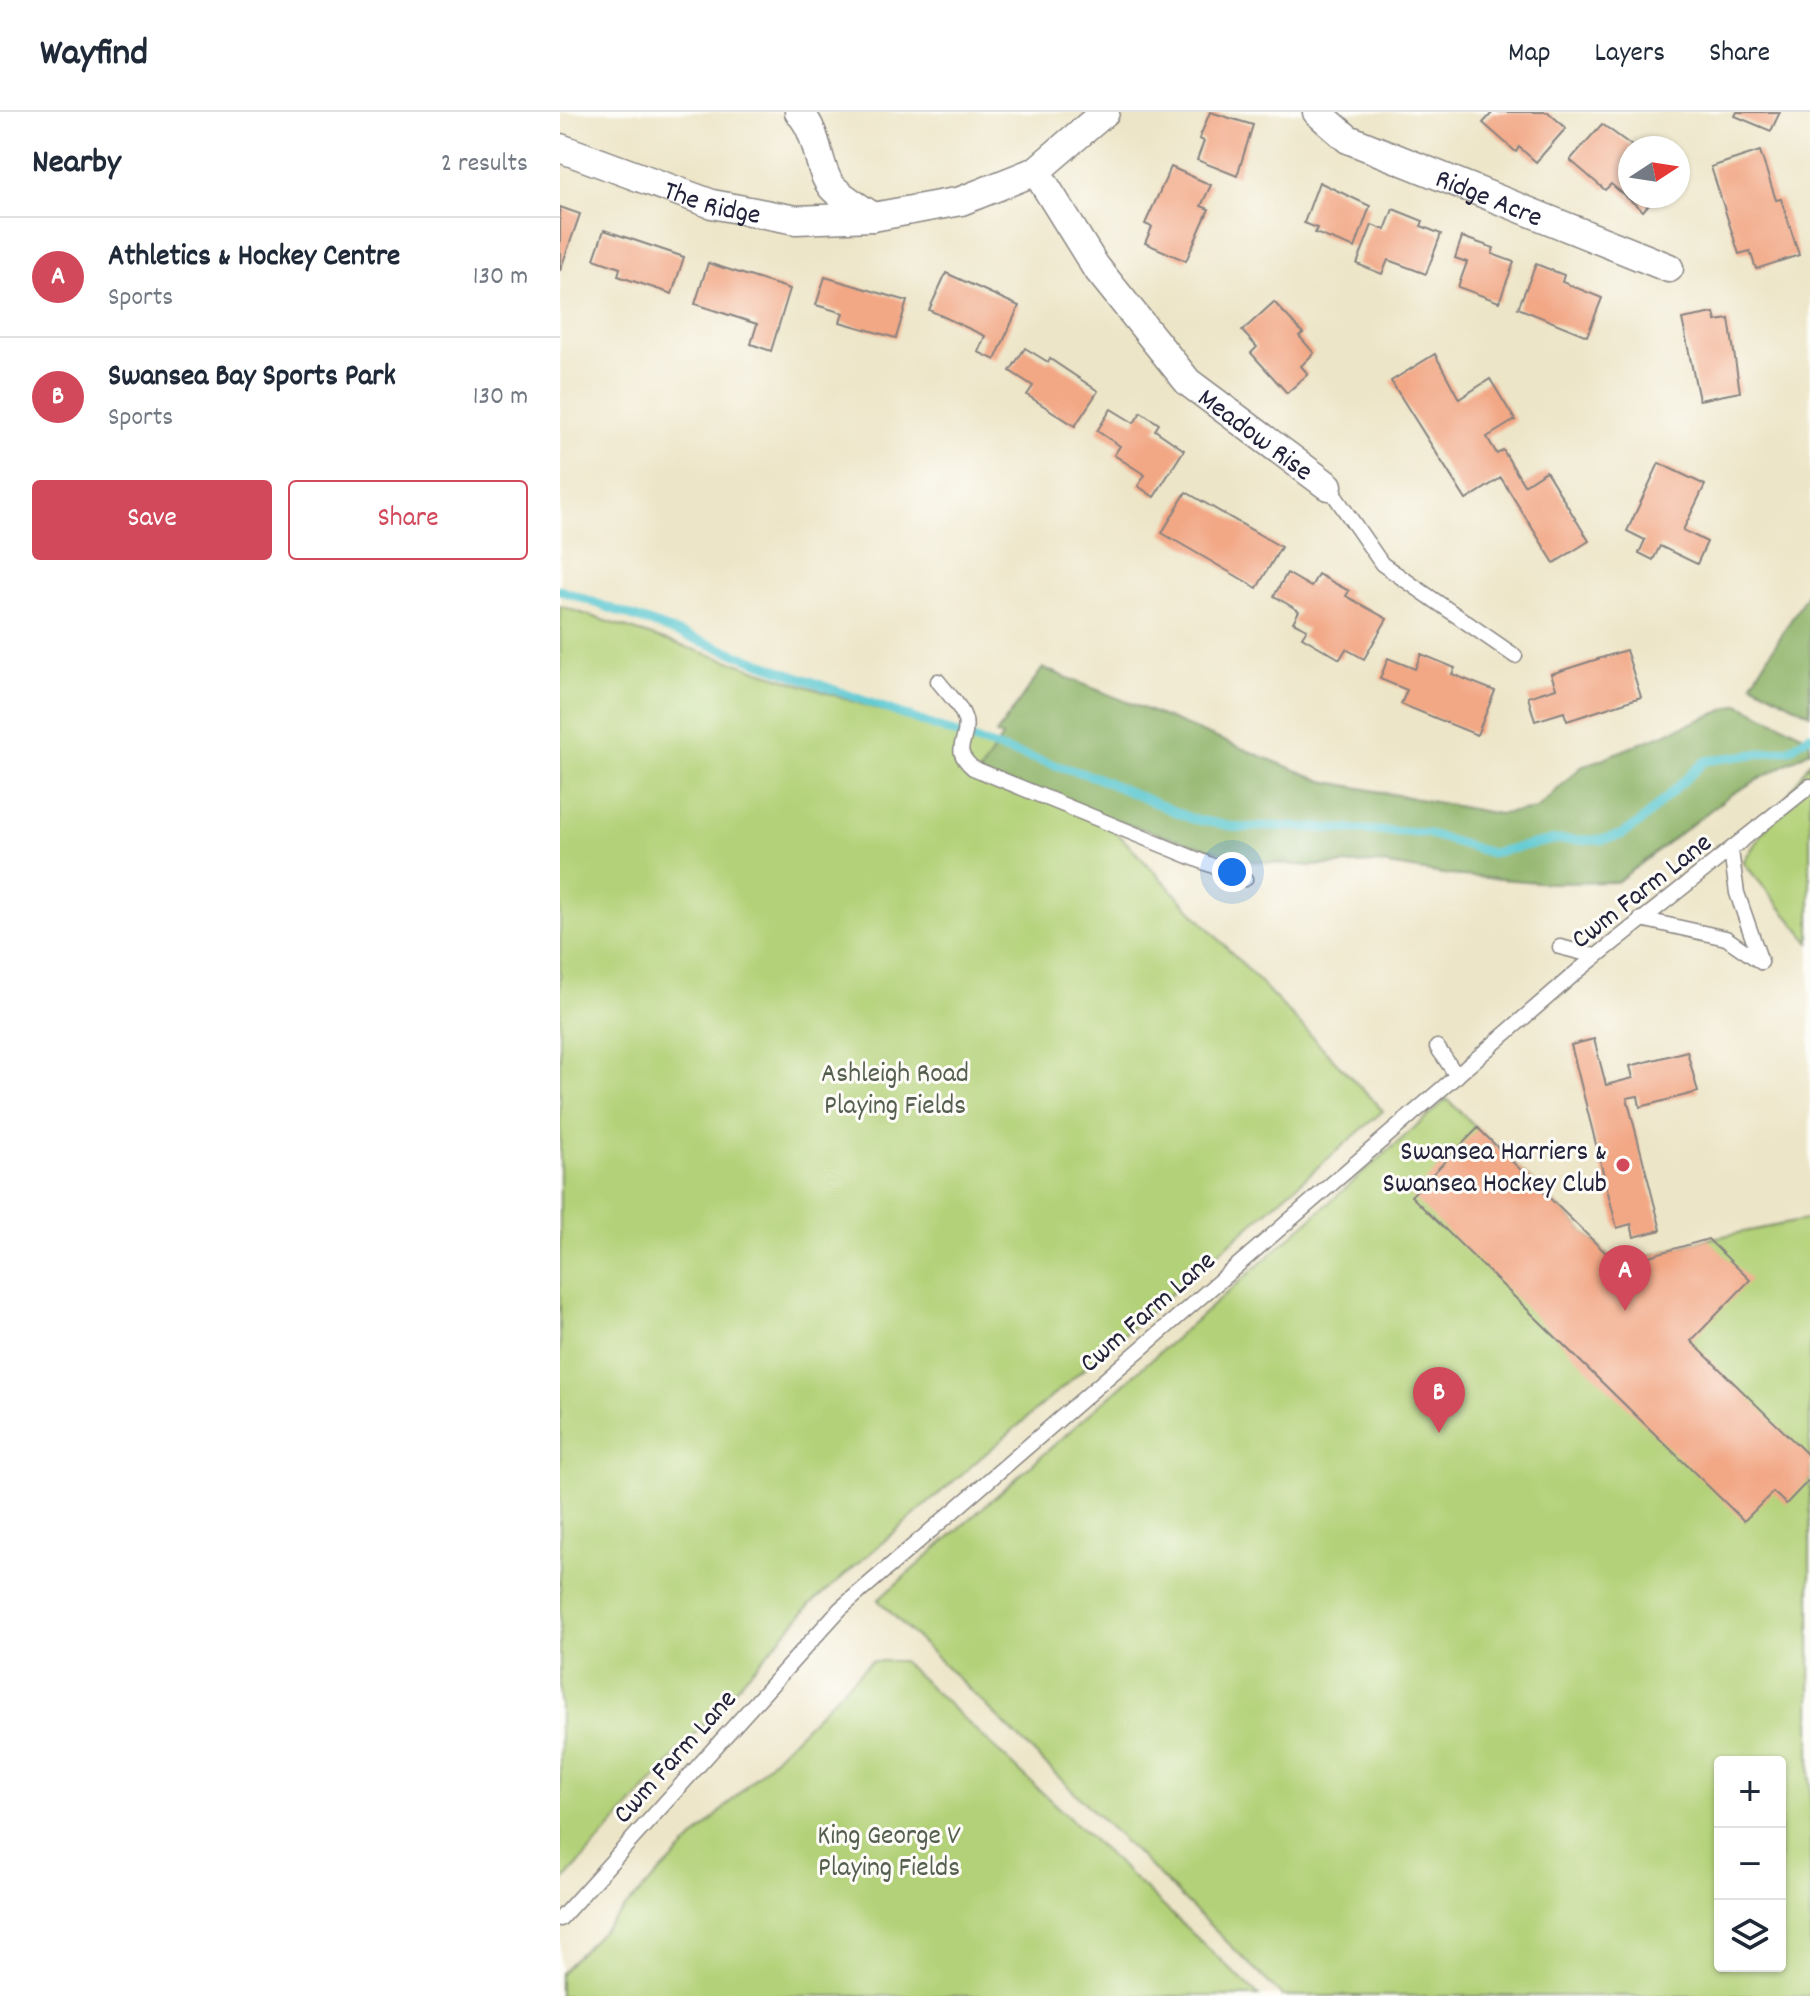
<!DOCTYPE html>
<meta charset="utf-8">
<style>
body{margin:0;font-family:Dekko,sans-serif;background:#f2f2f3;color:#1f2937}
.controls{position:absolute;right:24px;bottom:24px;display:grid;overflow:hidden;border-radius:8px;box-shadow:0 2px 6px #0004}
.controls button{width:72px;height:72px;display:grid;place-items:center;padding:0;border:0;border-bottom:2px solid #e0e1e3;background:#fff;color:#1f2937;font:40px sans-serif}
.compass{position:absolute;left:1058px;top:24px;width:72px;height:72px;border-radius:50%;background:#fff;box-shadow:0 2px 6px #0004;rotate:78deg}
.you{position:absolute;left:672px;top:760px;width:28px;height:28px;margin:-20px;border:6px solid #fff;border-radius:50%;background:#1a73e8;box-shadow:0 0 0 12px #1a73e833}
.badge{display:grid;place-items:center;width:52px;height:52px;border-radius:50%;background:#d1495b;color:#fff;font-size:26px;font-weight:700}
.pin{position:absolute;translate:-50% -66px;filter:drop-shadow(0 2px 4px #0008)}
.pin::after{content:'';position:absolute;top:42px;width:28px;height:24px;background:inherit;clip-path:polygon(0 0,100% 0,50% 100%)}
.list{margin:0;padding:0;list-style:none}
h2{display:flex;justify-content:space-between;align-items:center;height:104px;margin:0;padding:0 32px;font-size:34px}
h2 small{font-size:26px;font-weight:400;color:#747a83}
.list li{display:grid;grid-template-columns:52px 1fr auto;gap:24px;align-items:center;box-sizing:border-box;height:120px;padding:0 32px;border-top:2px solid #e0e1e3}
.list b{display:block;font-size:30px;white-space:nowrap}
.list p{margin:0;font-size:26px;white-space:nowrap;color:#747a83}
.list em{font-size:26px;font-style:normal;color:#747a83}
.actions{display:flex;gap:16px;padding:24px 32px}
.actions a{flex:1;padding:18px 0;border:2px solid #d1495b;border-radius:8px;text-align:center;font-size:28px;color:#d1495b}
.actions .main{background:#d1495b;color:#fff}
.icon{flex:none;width:44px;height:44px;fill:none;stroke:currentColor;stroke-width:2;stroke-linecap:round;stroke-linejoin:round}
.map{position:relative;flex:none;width:1250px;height:1884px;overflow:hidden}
header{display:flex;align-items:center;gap:48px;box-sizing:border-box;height:112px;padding:0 40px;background:#fff;border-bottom:2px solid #e0e1e3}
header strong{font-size:38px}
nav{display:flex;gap:44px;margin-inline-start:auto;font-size:28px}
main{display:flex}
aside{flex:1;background:#fff}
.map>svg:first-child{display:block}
</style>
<header>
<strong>Wayfind</strong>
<nav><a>Map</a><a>Layers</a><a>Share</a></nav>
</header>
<main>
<aside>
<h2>Nearby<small>2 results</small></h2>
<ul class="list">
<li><span class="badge">A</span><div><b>Athletics &amp; Hockey Centre</b><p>Sports</p></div><em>130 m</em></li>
<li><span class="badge">B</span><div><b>Swansea Bay Sports Park</b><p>Sports</p></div><em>130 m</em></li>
</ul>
<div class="actions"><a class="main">Save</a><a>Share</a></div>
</aside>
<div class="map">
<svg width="1250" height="1884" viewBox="0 0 1250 1884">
<rect width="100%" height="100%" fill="#fdfcf7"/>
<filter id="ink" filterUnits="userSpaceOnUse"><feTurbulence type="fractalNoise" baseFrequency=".0125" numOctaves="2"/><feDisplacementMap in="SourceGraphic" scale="16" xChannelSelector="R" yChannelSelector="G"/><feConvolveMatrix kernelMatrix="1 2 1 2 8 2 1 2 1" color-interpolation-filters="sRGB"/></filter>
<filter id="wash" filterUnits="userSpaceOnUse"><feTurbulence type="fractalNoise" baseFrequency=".006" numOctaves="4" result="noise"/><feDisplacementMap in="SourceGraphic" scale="32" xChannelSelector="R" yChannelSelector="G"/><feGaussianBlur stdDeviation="1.8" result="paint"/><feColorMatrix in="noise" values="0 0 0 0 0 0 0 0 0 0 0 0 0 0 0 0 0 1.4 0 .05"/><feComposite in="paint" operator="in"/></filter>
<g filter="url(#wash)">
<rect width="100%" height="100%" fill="#ede5c7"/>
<!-- green -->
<g fill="#b3d178" stroke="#6a7a5a" stroke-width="2" fill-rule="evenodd">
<path d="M0,494l421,137 121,74 281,294 -573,494 -250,280z"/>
<path d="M1250,650v181l-67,-81z"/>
<path d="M887,987l171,166 90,-26 102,-20v777h-528l-404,-396zM1160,1650h60v204h-60z"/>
<path d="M311,1549h31l357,335h-699v-23z"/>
</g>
<!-- forest -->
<g fill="#8eb368" stroke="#586a52" stroke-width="2">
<path d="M1250,477v125l-58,-31z"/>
<path d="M483,556l280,113 175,33 39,-5 44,-42 158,-63 71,34v13l-80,44 -113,87 -67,1 -101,-8 -73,-12 -66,3 -59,-5 -149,-44 -123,-43 23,-37 -6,-3z"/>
</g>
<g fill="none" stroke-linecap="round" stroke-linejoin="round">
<!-- stream -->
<path stroke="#5bc8d1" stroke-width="9" d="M0,478l421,153 114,34 97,42 49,9 30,-2 155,7 65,20 62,-13h47l21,-5 18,-12 66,-62 85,-12 20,-14"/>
</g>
<g id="blocks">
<!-- building -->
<g fill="#f2a785">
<path d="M650,0l43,13 -16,51 -40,-16 7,-19 -5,-2z"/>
<path d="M933,0h55l18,16 -30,34 -17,-15 -3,5 -33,-29z"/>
<path d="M1177,0h43l-9,19 -36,-15z"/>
<path d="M1042,12l33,24h-5v48h26l-13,15 -32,-27 -6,6 -35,-30z"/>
<path d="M1200,39l16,49 5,-1 18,56 -43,14 -6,-18 -11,3 -28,-87z"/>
<path d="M611,55l40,18 -10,21 8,3 -23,52 -41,-18 7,-16 -7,-3z"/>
<path d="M759,70l51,24 -15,42 -40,-15 2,-5 -13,-5z"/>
<path d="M0,95l20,7 -20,57z"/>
<path d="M833,97l30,12 -2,5 20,8 -15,40 -38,-14 -6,14 -25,-10 15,-39 13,5z"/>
<path d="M44,118l80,27 -12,37 -54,-18 2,-8 -26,-9z"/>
<path d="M902,125l32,11 -2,6 22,8 -15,40 -41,-15 9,-25 -12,-4z"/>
<path d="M148,151l82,26 -19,62 -20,-7 6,-20 -62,-20z"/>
<path d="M976,152l28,11 -2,7 40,16 -15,38 -69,-28z"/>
<path d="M386,161l73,33 -24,54 -17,-8 7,-16 -56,-26z"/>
<path d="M265,165l82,24 -11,37 -56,-16 3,-9 -27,-8z"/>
<path d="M714,190l29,31 -4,3 15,17 -13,13 7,8 -21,19 -36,-40 6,-6 -15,-16z"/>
<path d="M1154,201l2,8 13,-2 11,73 -41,8 -17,-81z"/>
<path d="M465,236l23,14 2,-3 48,32 -23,35 -48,-31 6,-9 -23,-15z"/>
<path d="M875,242l24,45 31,-20 25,41 -28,17 10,17 6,-4 21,35 22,-14 43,70 -35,22 -53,-85 -35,22 -75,-119z"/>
<path d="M551,297l23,14 7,-11 18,12 -4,6 29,20 -30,47 -16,-11 7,-11 -31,-20 6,-9 -23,-15z"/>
<path d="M1099,351l46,22 -22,45 24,12 -10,22 -37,-18 -7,14 -14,-7 6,-13 -18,-9z"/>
<path d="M626,380l95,55 -24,41 -95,-55z"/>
<path d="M727,461l24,14 7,-13 31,17 -3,5 41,23 -23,40 -18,-10 -6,10 -38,-22 5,-8 -14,-7 6,-11 -25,-15z"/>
<path d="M1066,538l15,47 -74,24 -3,-9 -29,9 -7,-24 28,-9 -5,-14z"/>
<path d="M861,542l34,14 -3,6 43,17 -18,44 -76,-31 6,-14 -27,-11 8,-21 27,11z"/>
<path d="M1034,927l12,46 27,-7 -3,-12 57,-15 11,41 -58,15 -2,-11 -11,2 34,132 -27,7 -3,-13 -14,4 -46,-183z"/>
<path d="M918,1016l140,137 90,-26 42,41 -59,61 119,116v22l-24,25 -13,-12 -29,29 -333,-325z"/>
</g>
</g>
</g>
<g filter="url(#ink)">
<use href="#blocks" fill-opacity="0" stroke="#888481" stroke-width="2"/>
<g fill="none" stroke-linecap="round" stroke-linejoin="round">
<defs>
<g id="lane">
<path d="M768,374l54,78 133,92"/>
<path d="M378,569c9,12 23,24 27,39 5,22 -16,27 8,48l272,111"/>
<path d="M1171,739l6,42 24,69"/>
<path d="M1081,807l85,19 35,24"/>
<path d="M1000,835l35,9"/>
<path d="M877,935l20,29"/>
<path d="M0,1807l280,-310 739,-639 231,-184"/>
</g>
<g id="street">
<path id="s1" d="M757,0l31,27 321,129"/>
<path id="s2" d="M0,36l152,56 84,16 77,-3c-13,-9 -31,-19 -41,-30 -15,-17 -12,-53 -33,-75"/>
<path id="s3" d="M476,59l59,95 93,116 140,104"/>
<path d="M313,105l88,-16 75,-30 69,-59"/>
</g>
</defs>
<!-- lane casing -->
<use href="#lane" stroke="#888481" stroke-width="17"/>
<!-- street casing -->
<use href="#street" stroke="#888481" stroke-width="31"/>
<!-- lane -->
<use href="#lane" stroke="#fff" stroke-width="14"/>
<!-- street -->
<use href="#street" stroke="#fff" stroke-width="28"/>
</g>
</g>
<!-- markers -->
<circle fill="#d1495b" stroke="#fdfcf7" stroke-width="3" cx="1063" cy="1053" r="8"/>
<g text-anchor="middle" stroke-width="6" stroke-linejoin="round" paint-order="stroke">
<!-- street labels -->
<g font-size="28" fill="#22223b" stroke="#fdfcf7">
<text dy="10" stroke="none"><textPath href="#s1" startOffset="194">Ridge Acre</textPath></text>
<text dy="10" stroke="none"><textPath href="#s2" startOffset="162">The Ridge</textPath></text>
<text dy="10" stroke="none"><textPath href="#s3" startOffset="346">Meadow Rise</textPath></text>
<text transform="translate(1080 777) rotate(-38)" y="10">Cwm Farm Lane</text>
<text transform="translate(586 1198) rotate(-41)" y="10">Cwm Farm Lane</text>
<text transform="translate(113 1643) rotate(-48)" y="10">Cwm Farm Lane</text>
</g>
<!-- park labels -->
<g font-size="28" fill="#555f50" stroke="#fdfcf7">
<text x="335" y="969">Ashleigh Road<tspan x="335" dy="32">Playing Fields</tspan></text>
<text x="329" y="1731">King George V<tspan x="329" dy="32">Playing Fields</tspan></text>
</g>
<!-- poi labels -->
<g font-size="28" fill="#22223b" stroke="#fdfcf7" text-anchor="end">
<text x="1047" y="1047">Swansea Harriers &amp;<tspan x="1047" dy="32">Swansea Hockey Club</tspan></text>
</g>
</g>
</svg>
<div class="controls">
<button>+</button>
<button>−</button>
<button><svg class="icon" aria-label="layers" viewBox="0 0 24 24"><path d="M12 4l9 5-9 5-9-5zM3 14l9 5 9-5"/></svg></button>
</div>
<svg class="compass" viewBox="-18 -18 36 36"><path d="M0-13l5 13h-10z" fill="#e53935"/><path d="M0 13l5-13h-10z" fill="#747a83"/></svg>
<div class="you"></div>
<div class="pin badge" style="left:1065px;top:1199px">A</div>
<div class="pin badge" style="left:879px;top:1321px">B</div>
</div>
</main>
